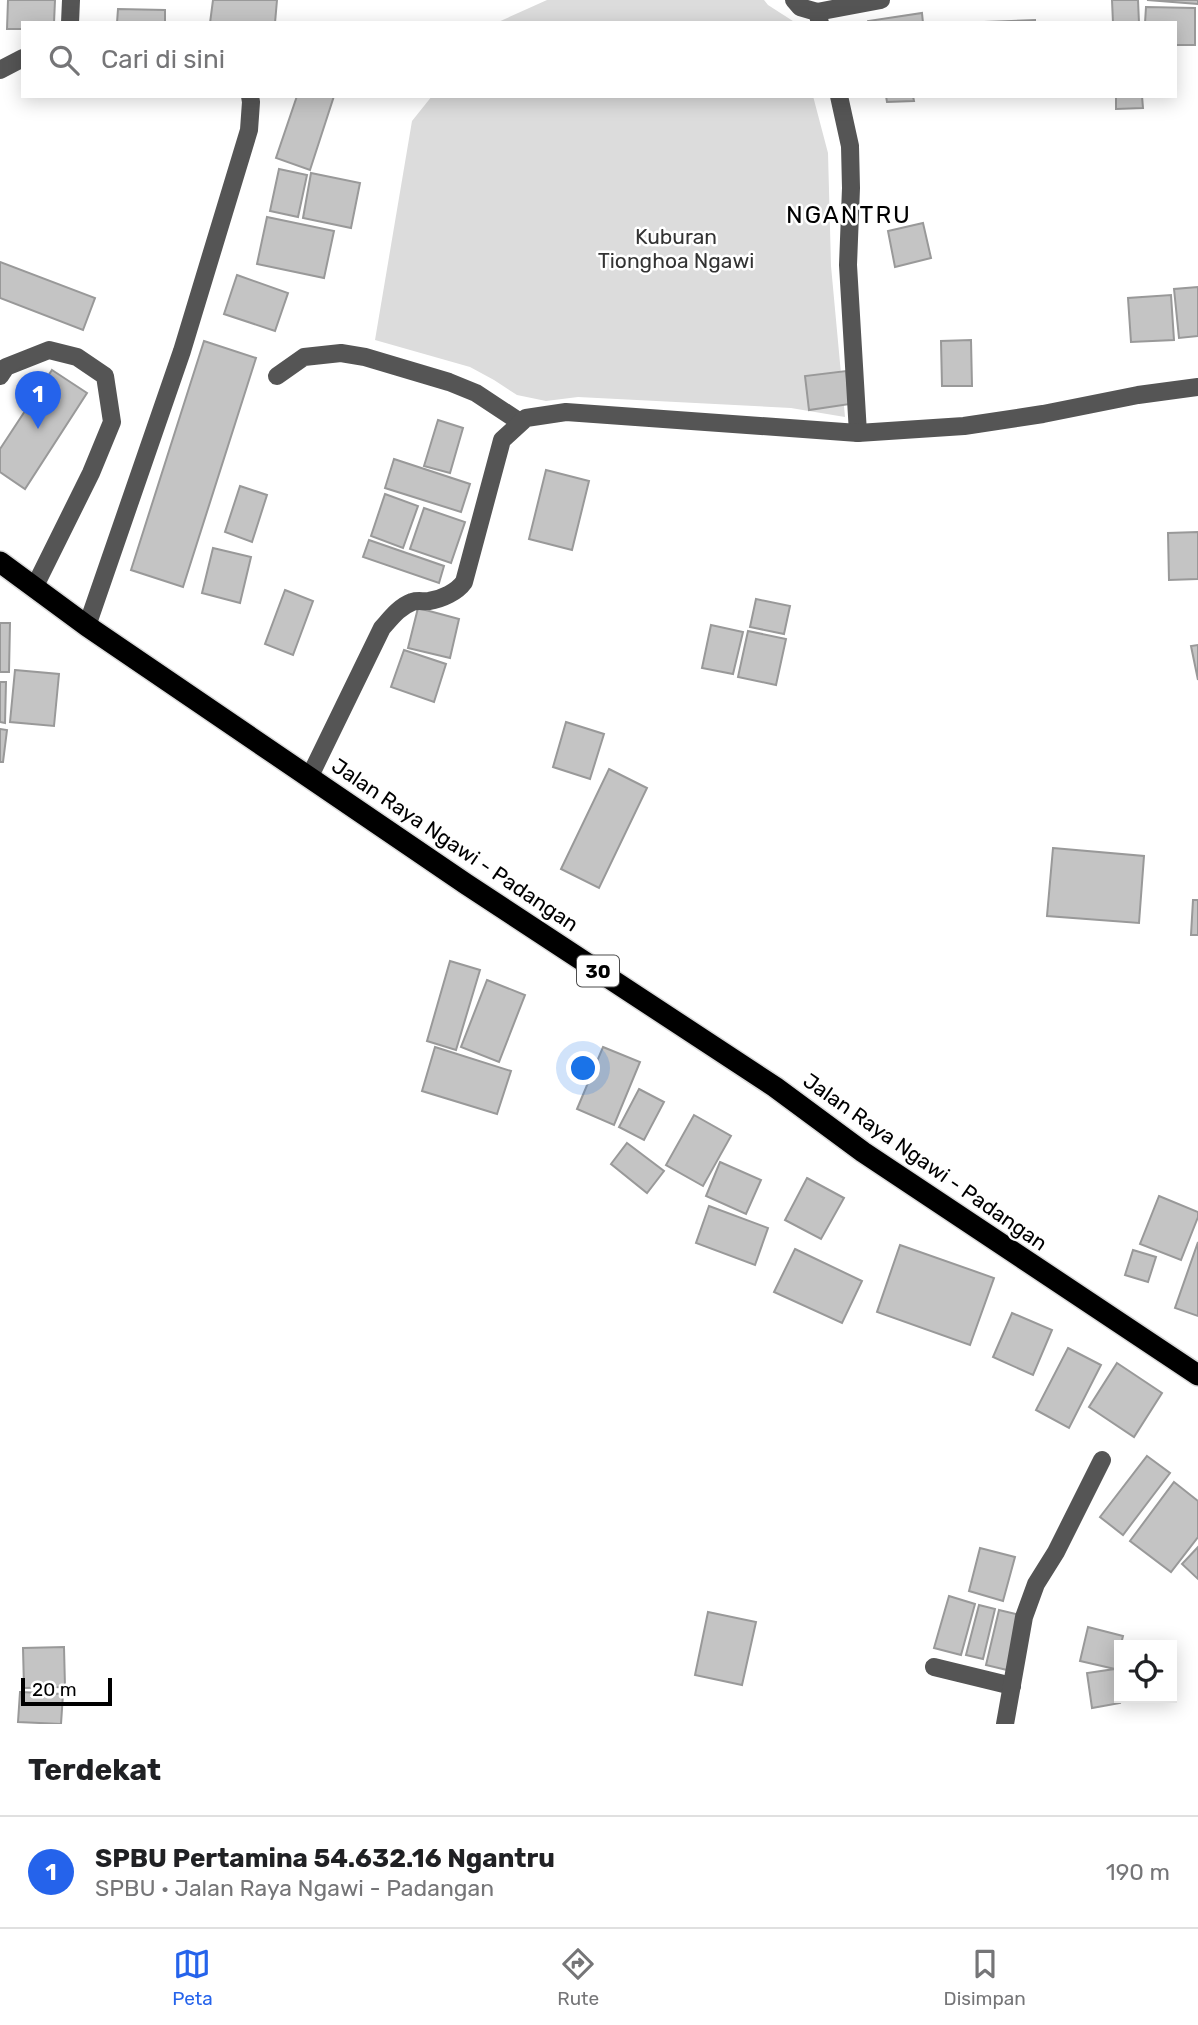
<!DOCTYPE html>
<html lang="id">
<meta charset="utf-8">
<style>
body{margin:0;font-family:Rubik,sans-serif;background:#f6f6f6;color:#202124}
.controls{position:absolute;right:21px;bottom:21px;display:grid;overflow:hidden;border-radius:0px;box-shadow:0 4px 18px #0003}
.controls button{width:63px;height:63px;display:grid;place-items:center;padding:0;border:0;border-bottom:2px solid #e0e0e0;background:#fff;color:#202124;font:35px sans-serif}
.scale{position:absolute;left:21px;bottom:18px;width:91px;box-sizing:border-box;padding-left:7px;border:4px solid #000;border-top:0;font-size:19px;line-height:24px;white-space:nowrap;color:#000;-webkit-text-stroke:5px #fff;paint-order:stroke}
.you{position:absolute;left:584px;top:1069px;width:24px;height:24px;margin:-18px;border:5px solid #fff;border-radius:50%;background:#1a73e8;box-shadow:0 0 0 10px #1a73e833}
.badge{display:grid;place-items:center;width:46px;height:46px;border-radius:50%;background:#2563eb;color:#fff;font-size:23px;font-weight:700}
.pin{position:absolute;translate:-50% -58px;filter:drop-shadow(0 2px 4px #0008)}
.pin::after{content:'';position:absolute;top:37px;width:24px;height:21px;background:inherit;clip-path:polygon(0 0,100% 0,50% 100%)}
.list{margin:0;padding:0;list-style:none}
h2{display:flex;justify-content:space-between;align-items:center;height:91px;margin:0;padding:0 28px;font-size:30px}
h2 small{font-size:23px;font-weight:400;color:#757577}
.list li{display:grid;grid-template-columns:46px 1fr auto;gap:21px;align-items:center;box-sizing:border-box;height:112px;padding:0 28px;border-top:2px solid #e0e0e0}
.list b{display:block;font-size:26px;white-space:nowrap}
.list p{margin:0;font-size:23px;white-space:nowrap;color:#757577}
.list em{font-size:23px;font-style:normal;color:#757577}
.icon{flex:none;width:38px;height:38px;fill:none;stroke:currentColor;stroke-width:2;stroke-linecap:round;stroke-linejoin:round}
.map{position:relative;flex:none;width:1198px;height:1724px;overflow:hidden}
.search{position:absolute;background:#fff;box-shadow:0 4px 18px #0003;left:21px;right:21px;top:21px;height:77px;display:flex;align-items:center;gap:18px;box-sizing:border-box;padding:0 24px;border-radius:0px;color:#757577;font-size:26px}
.sheet{height:203px;background:#fff}
nav{display:flex;justify-content:space-around;align-items:center;box-sizing:border-box;height:98px;border-top:2px solid #e0e0e0;background:#fff;font-size:19px;color:#757577}
nav a{display:grid;justify-items:center;gap:4px}
nav .on{color:#2563eb}
.map>svg:first-child{display:block}
</style>
<div class="map">
<svg width="1198" height="1724" viewBox="0 0 1198 1724">
<rect width="100%" height="100%" fill="#fff"/>
<!-- green -->
<g fill="#dcdcdc">
<path d="M547,0h217l4,5 28,18h-300z"/>
<path d="M432,96h381l15,57 3,113 14,151 -54,-9 -213,-11 -32,4 -29,-6 -23,-15 -24,-13 -95,-27 37,-219z"/>
</g>
<!-- building -->
<g fill="#c4c4c4" stroke="#999" stroke-width="2">
<path d="M8,0h47l-1,23h-31v6h-16z"/>
<path d="M213,0h64l-2,23h-65z"/>
<path d="M1112,0h26l1,23h-26z"/>
<path d="M1147,0h51v4z"/>
<path d="M1146,7l49,1v37h-20v-22h-30z"/>
<path d="M118,9l47,1v13h-48z"/>
<path d="M922,13l1,10h-55v-2z"/>
<path d="M1035,20v3h-50v-1z"/>
<path d="M297,96h37l-24,74 -34,-12z"/>
<path d="M886,96h27l1,5 -27,1z"/>
<path d="M1116,96h26l1,12 -27,1z"/>
<path d="M279,169l28,6 -9,42 -28,-6z"/>
<path d="M311,173l49,10 -9,45 -48,-10z"/>
<path d="M267,217l67,14 -10,47 -67,-14z"/>
<path d="M923,223l8,35 -36,9 -7,-36z"/>
<path d="M0,262l95,36 -12,32 -83,-32z"/>
<path d="M237,275l51,18 -13,38 -51,-17z"/>
<path d="M1198,287v49l-19,2 -5,-49z"/>
<path d="M1171,295l3,45 -43,2 -3,-44z"/>
<path d="M971,340l1,46h-30l-1,-45z"/>
<path d="M204,341l52,17 -73,229 -52,-17z"/>
<path d="M52,370l35,23 -62,96 -25,-17v-23z"/>
<path d="M846,371l4,33 -41,6 -4,-34z"/>
<path d="M438,420l25,8 -13,45 -26,-7z"/>
<path d="M394,459l76,25 -9,28 -76,-24z"/>
<path d="M546,470l43,11 -17,69 -43,-11z"/>
<path d="M240,486l27,9 -15,47 -27,-10z"/>
<path d="M385,494l33,12 -15,42 -32,-12z"/>
<path d="M424,508l41,14 -14,41 -41,-14z"/>
<path d="M1198,532v47l-29,1 -1,-47z"/>
<path d="M369,540l75,26 -5,17 -76,-26z"/>
<path d="M213,548l38,9 -11,46 -38,-10z"/>
<path d="M285,590l28,11 -20,54 -28,-11z"/>
<path d="M756,599l34,7 -6,28 -34,-7z"/>
<path d="M418,608l41,11 -9,39 -42,-10z"/>
<path d="M0,623h10l-1,49h-9z"/>
<path d="M711,625l32,7 -10,42 -31,-6z"/>
<path d="M748,631l38,8 -10,46 -38,-8z"/>
<path d="M1198,645v35l-7,-34z"/>
<path d="M404,650l42,14 -12,38 -43,-15z"/>
<path d="M15,670l44,4 -5,52 -44,-4z"/>
<path d="M0,682h6l-1,41 -5,-1z"/>
<path d="M566,722l38,12 -14,45 -37,-12z"/>
<path d="M0,729l7,1 -4,32h-3z"/>
<path d="M609,769l38,19 -48,100 -38,-19z"/>
<path d="M1053,848l91,8 -5,67 -92,-7z"/>
<path d="M1193,900h5v35h-7z"/>
<path d="M450,961l30,9 -24,80 -29,-9z"/>
<path d="M487,980l38,15 -26,67 -38,-15z"/>
<path d="M435,1047l76,24 -14,43 -75,-23z"/>
<path d="M603,1047l37,15 -26,63 -37,-16z"/>
<path d="M639,1089l25,13 -20,38 -25,-13z"/>
<path d="M694,1115l37,21 -28,50 -37,-21z"/>
<path d="M627,1143l37,28 -17,22 -36,-29z"/>
<path d="M720,1162l41,18 -15,34 -40,-18z"/>
<path d="M807,1178l37,20 -23,41 -36,-19z"/>
<path d="M1159,1196l39,16v5l-17,43 -41,-16z"/>
<path d="M709,1206l59,22 -13,37 -59,-22z"/>
<path d="M1198,1242v74l-23,-8z"/>
<path d="M900,1245l94,33 -24,67 -93,-33z"/>
<path d="M795,1249l67,32 -20,42 -68,-31z"/>
<path d="M1133,1250l23,7 -8,25 -23,-7z"/>
<path d="M1012,1313l40,17 -19,45 -40,-18z"/>
<path d="M1068,1348l33,17 -32,63 -33,-18z"/>
<path d="M1117,1363l45,30 -28,44 -45,-30z"/>
<path d="M1147,1456l23,17 -47,62 -23,-18z"/>
<path d="M1174,1482l24,19v36l-27,35 -41,-31z"/>
<path d="M1198,1547v32l-16,-15z"/>
<path d="M980,1548l35,9 -12,44 -34,-10z"/>
<path d="M949,1596l26,8 -14,51 -27,-7z"/>
<path d="M979,1605l16,4 -12,50 -17,-4z"/>
<path d="M999,1610l21,5 -13,55 -21,-5z"/>
<path d="M708,1612l48,10 -14,63 -47,-10z"/>
<path d="M1088,1627l35,9 -8,33 -35,-8z"/>
<path d="M64,1647l1,40 -41,1 -1,-40z"/>
<path d="M1115,1669l5,34 -28,5 -5,-35z"/>
<path d="M20,1692l43,2 -2,30 -43,-2z"/>
</g>
<g fill="none" stroke-linecap="round" stroke-linejoin="round">
<defs>
<path id="highway" d="M0,562l87,64 379,258 309,203 88,65 335,223"/>
</defs>
<!-- highway casing -->
<use href="#highway" stroke="#dbdbdb" stroke-width="24"/>
<!-- minor -->
<g stroke="#555" stroke-width="18">
<path d="M794,0l6,7 17,5 3,11"/>
<path d="M817,12l64,-12"/>
<path d="M70,23l1,-23"/>
<path d="M0,70l23,-12"/>
<path d="M839,96l11,50 1,42 -3,77 10,168"/>
<path d="M0,376l6,-9 43,-17 28,7 28,19 7,46 -21,51 -57,115"/>
<path d="M277,376l27,-19 37,-4 24,4 84,25 27,11 44,29"/>
<path d="M87,626l95,-275 67,-221 2,-28 -1,-6"/>
<path d="M310,776l72,-148c9,-10 17,-21 30,-26 6,-2 12,0 17,-1 13,-2 28,-9 35,-19l38,-142 24,-22 40,-6 292,21 106,-7 79,-12 95,-19 60,-8"/>
<path d="M934,1667l78,19"/>
<path d="M1005,1724l19,-107 12,-33 20,-32 46,-92"/>
</g>
<!-- highway -->
<use href="#highway" stroke="#000" stroke-width="21"/>
</g>
<g text-anchor="middle" stroke-width="5" stroke-linejoin="round" paint-order="stroke">
<!-- shield labels -->
<rect fill="#fff" stroke="#4c4c4c" stroke-width="2" x="577" y="955.5" width="42" height="31" rx="5"/>
<g font-size="19" font-weight="bold" fill="#000">
<text x="598" y="978">30</text>
</g>
<!-- park labels -->
<g font-size="21" fill="#333" stroke="#fff">
<text x="676" y="244">Kuburan<tspan x="676" dy="24">Tionghoa Ngawi</tspan></text>
</g>
<!-- street labels -->
<g font-size="21" fill="#000" stroke="#fff">
<text transform="translate(455 845) rotate(34)" y="7">Jalan Raya Ngawi - Padangan</text>
<text transform="translate(925 1162) rotate(35)" y="7">Jalan Raya Ngawi - Padangan</text>
</g>
<!-- quarter labels -->
<g font-size="24" letter-spacing="2" fill="#000" stroke="#fff">
<text x="849" y="223">NGANTRU</text>
</g>
</g>
</svg>
<div class="controls">
<button><svg class="icon" aria-label="locate" viewBox="0 0 24 24"><circle cx="12" cy="12" r="6"/><path d="M12 2v4M12 18v4M2 12h4M18 12h4"/></svg></button>
</div>
<div class="scale">20 m</div>
<div class="you"></div>
<div class="pin badge" style="left:38px;top:429px">1</div>
<div class="search"><svg class="icon" aria-label="search" viewBox="0 0 24 24"><circle cx="10" cy="10" r="6"/><path d="M15 15l6 6"/></svg>Cari di sini</div>
</div>
<section class="sheet">
<h2>Terdekat<small></small></h2>
<ul class="list">
<li><span class="badge">1</span><div><b>SPBU Pertamina 54.632.16 Ngantru</b><p>SPBU · Jalan Raya Ngawi - Padangan</p></div><em>190 m</em></li>
</ul>
</section>
<nav>
<a class="on"><svg class="icon" aria-label="map" viewBox="0 0 24 24"><path d="M3 6l6-2 6 2 6-2v14l-6 2-6-2-6 2zM9 4v14M15 6v14"/></svg>Peta</a>
<a><svg class="icon" aria-label="directions" viewBox="0 0 24 24"><path d="M12 3l9 9-9 9-9-9zM9 14v-3h6M13 9l2 2-2 2"/></svg>Rute</a>
<a><svg class="icon" aria-label="saved" viewBox="0 0 24 24"><path d="M7 4h10v16l-5-4-5 4z"/></svg>Disimpan</a>
</nav>
